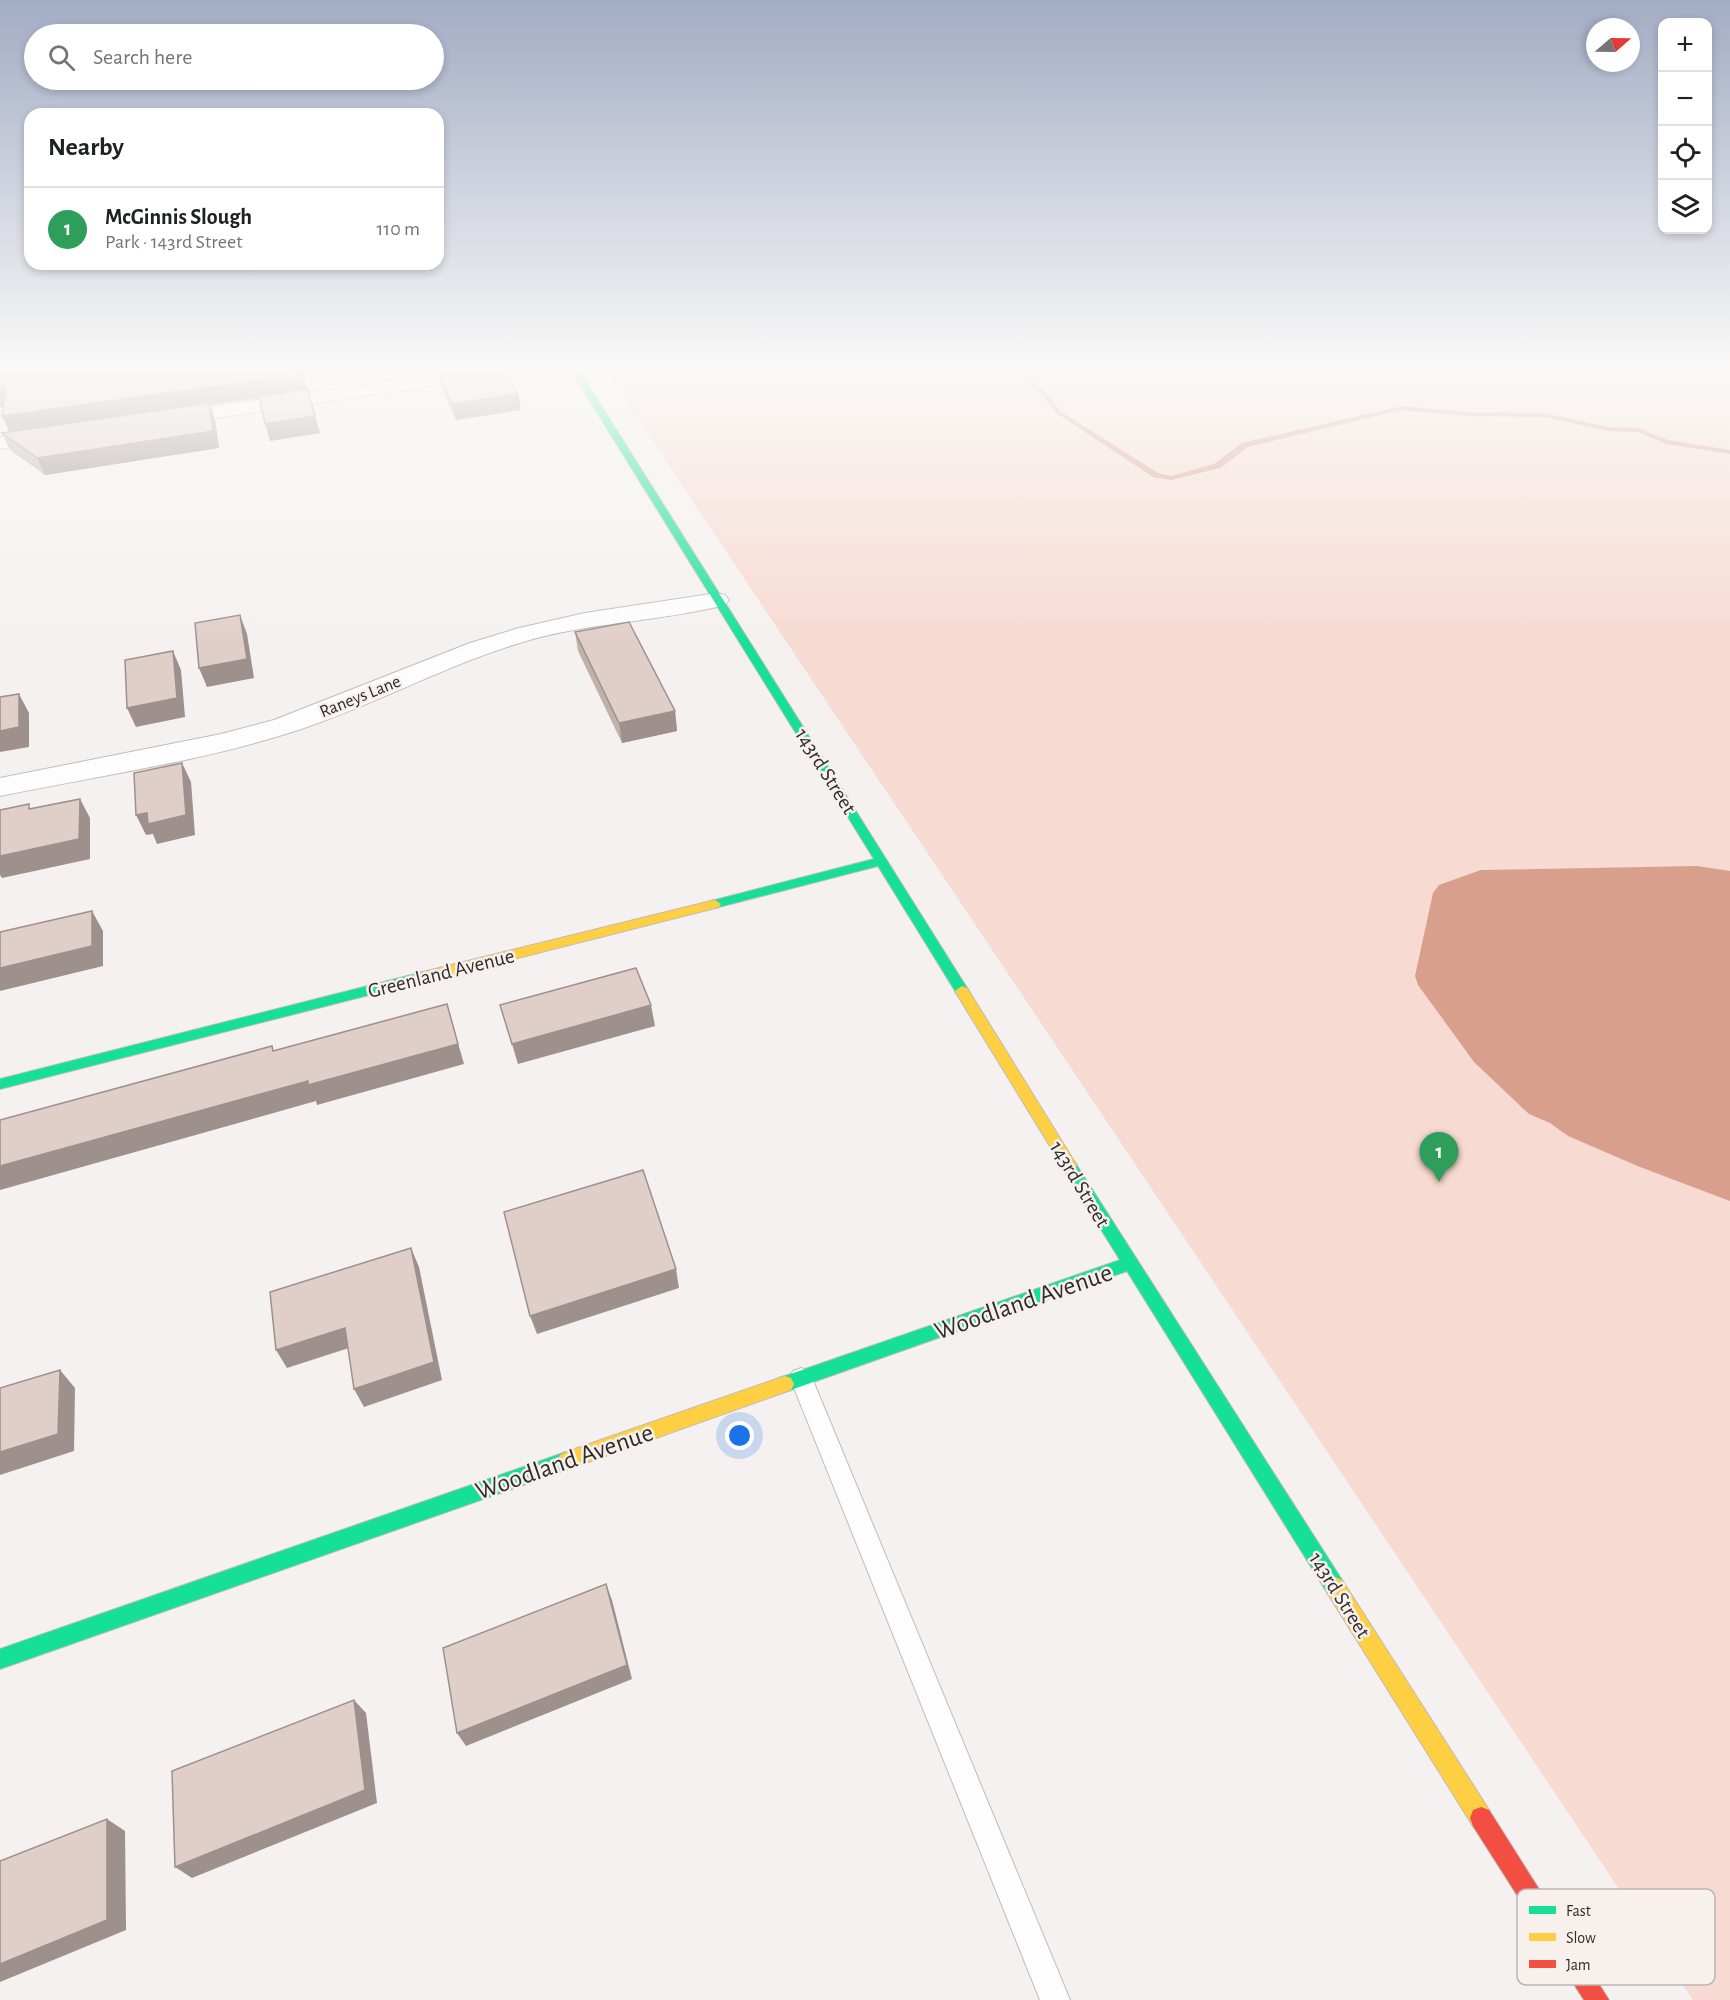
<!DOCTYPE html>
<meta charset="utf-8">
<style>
body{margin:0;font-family:"Alegreya Sans",sans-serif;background:#f2f2f2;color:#202124}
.controls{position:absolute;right:18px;top:18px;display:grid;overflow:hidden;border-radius:12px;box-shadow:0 3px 9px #0003}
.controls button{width:54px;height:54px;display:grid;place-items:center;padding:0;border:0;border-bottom:2px solid #e0e0e0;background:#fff;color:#202124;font:30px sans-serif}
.compass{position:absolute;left:1586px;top:18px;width:54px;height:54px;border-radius:50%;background:#fff;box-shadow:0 3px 9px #0003;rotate:70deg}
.you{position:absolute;left:740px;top:1436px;width:21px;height:21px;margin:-15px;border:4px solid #fff;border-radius:50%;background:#1a73e8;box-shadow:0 0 0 9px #1a73e833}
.badge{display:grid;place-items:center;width:39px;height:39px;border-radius:50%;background:#747170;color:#fff;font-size:20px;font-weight:700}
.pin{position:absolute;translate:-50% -50px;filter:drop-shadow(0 2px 3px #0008)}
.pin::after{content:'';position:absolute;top:32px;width:21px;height:18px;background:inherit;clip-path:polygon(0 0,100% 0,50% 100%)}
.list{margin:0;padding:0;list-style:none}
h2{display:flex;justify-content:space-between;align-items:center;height:78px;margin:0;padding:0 24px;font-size:26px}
h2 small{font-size:20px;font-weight:400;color:#757577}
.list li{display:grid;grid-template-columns:39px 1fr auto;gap:18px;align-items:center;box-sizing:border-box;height:84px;padding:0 24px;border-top:2px solid #e0e0e0}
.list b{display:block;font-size:22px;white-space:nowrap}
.list p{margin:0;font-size:20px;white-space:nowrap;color:#757577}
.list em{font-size:20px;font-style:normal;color:#757577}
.icon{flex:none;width:33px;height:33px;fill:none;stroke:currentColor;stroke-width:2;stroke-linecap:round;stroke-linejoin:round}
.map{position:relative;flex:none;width:1730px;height:2000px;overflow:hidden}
.search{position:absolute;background:#fff;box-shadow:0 3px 9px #0003;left:24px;top:24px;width:420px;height:66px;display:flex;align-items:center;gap:15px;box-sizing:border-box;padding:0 21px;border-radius:33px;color:#757577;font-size:22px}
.panel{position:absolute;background:#fff;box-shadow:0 3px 9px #0003;left:24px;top:108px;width:420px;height:162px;border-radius:18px}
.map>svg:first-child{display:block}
</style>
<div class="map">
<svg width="1730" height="2000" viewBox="0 0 1730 2000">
<rect width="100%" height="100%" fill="#f5f1f0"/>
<!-- green -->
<path fill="#f7dad1" d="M601,364h1129v1636h-37z"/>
<!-- water -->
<path fill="#d99f8d" d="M1697,866l33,5v330l-90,-34 -72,-31 -18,-13 -21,-9 -55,-52 -56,-77 -3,-9 18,-83 6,-8 42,-15z"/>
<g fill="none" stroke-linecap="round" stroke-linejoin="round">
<!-- stream -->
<path fill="#d99f8d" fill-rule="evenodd" d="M1017,364h6l6,15 17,13 14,19 98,62 13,3 43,-12 28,-21 159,-37 68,6 76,1 63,14 31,1 29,12 62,10v4l-64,-10 -28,-12 -30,-1 -63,-14 -76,-1 -68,-6 -153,37 -28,21 -49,12 -18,-3 -97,-64 -14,-19 -18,-13z"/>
<defs>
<path id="lane" d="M801,1368l8,3 3,7 258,622h-30l-250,-622 3,-7z"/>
<g id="street">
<path d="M510,364h47l-3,4 -6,1 -381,56 -7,-2 -3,-4 3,-4 7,-2z"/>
<path d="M51,429l7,2 3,4 -3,4 -58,10v-12z"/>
<path d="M717,593l8,2 4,5 -4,5c-63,16 -129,17 -192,34 -83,23 -159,67 -241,93 -94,30 -195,44 -292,64v-18l221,-44 53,-14 196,-77 49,-15 66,-15z"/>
</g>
<g id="fast">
<path d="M567,364h8l392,624 2,3 -2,3h-10l-79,-128 -163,42 -4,-1 -2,-3 2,-3 163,-42z"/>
<path d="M423,972l7,5 -2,3 -428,109v-10z"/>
<path d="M1069,1159l5,2 268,419 3,7 -3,7 -7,3 -7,-3 -201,-323 -342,121 -6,-2 -3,-6 3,-6 6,-2 335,-116 -59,-95 3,-4z"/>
<path d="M566,1452l6,3 3,6 -3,6 -6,3 -566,199v-20z"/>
</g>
<g id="slow">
<path d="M715,900l6,4 -2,3 -296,75 -7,-5 7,-5z"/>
<path d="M962,986l5,2 107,173 3,4 -3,4 -5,2 -5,-2 -109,-178z"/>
<path d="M785,1376l6,2 3,6 -3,6 -6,2 -219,78 -6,-3 -3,-6 3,-6 6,-3z"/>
<path d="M1335,1577l7,3 147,230 3,8 -3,8 -8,3 -8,-3 -145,-232 -3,-7 3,-7z"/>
</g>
<path id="jam" d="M1481,1807l8,3 120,190h-25l-111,-174 -3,-8 3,-8z"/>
</defs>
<!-- lane casing -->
<use href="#lane" stroke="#c0bcbb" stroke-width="2"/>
<!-- street casing -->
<use href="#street" stroke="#c0bcbb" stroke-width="2"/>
<!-- fast casing -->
<use href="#fast" stroke="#c0bcbb" stroke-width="2"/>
<!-- slow casing -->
<use href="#slow" stroke="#c0bcbb" stroke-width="2"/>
<!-- jam casing -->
<use href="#jam" stroke="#c0bcbb" stroke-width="2"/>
<!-- lane -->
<use href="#lane" fill="#fefdfd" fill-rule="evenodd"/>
<!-- street -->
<use href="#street" fill="#fefdfd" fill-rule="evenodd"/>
<!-- fast -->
<use href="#fast" fill="#16e098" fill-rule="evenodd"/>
<!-- slow -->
<use href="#slow" fill="#ffcf43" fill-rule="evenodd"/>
<!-- jam -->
<use href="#jam" fill="#f24e42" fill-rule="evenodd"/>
</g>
<!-- wall -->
<g fill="#c1b1ad">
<path d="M0,364h372l-69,10 17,59 -50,8 -10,-43 -50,7 5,15 4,28 -174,27 -35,-25 -8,-17 7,-1 -6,-26 -3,1z"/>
<path d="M431,364h70l17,30 3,16 -65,10 -15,-33 -3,-15h-3z"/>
<path d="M575,632l100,79 2,20 -55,12 -44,-92z"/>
</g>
<!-- shaded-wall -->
<g fill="#9d908d">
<path d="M300,364h72l-69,10z"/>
<path d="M433,364h61l-59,8z"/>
<path d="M303,374l5,17 -98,14 5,15 4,28 -174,27 -8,-17 -27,-25 -8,-17z"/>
<path d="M6,386l7,17 -13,4v-19z"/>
<path d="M518,394l3,16 -65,10 -4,-16z"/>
<path d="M315,416l5,17 -50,8 -5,-17z"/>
<path d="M240,615l7,19 7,44 -47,9 -8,-19z"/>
<path d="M173,651l8,19 4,47 -49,10 -9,-19z"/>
<path d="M19,694l10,19v34l-29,5v-21z"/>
<path d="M675,711l2,20 -55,12 -3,-20z"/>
<path d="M182,763l9,19 4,53 -38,9 -4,-10 -7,1 -10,-20 11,-2z"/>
<path d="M80,799l10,19v41l-88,19 -2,-3v-19z"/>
<path d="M92,911l11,20v35l-103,25v-23z"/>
<path d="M447,1004l17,60 -147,41 -1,-4 -316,89v-24z"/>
<path d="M651,1005l4,21 -137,38 -6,-20z"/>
<path d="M411,1248l8,19 23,113 -78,27 -10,-18z"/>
<path d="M676,1269l3,19 -142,46 -7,-18z"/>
<path d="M345,1328l10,18 -68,22 -11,-18z"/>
<path d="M60,1370l15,18 -1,63 -74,24v-23z"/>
<path d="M606,1584l6,16 20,79 -166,67 -9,-13z"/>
<path d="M354,1700l12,13 11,90 -185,75 -17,-11z"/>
<path d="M107,1819l18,12 1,99 -126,52v-18z"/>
</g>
<!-- building -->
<g fill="#e0cec9" stroke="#9d908d" stroke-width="1.5">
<path d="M0,364h300l3,10 -301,42 4,-30 -6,2z"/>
<path d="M482,364h19l17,30 -66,10 -14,-34z"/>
<path d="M308,389l7,27 -50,8 -6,-28z"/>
<path d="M209,403l4,28 -176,27 -35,-25z"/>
<path d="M240,615l7,44 -48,9 -4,-45z"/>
<path d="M629,622l46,89 -56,12 -44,-91z"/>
<path d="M173,651l4,47 -50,10 -2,-48z"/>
<path d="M19,694v33l-19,4v-34z"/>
<path d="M182,763l4,52 -38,9 -1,-11 -11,2 -2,-42z"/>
<path d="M80,799l-1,40 -79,17v-46l29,-6v5z"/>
<path d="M92,911v35l-92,22v-36z"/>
<path d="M636,968l15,37 -139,39 -12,-39z"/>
<path d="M447,1004l11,40 -150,41v-4l-308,85v-46l272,-74 1,5z"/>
<path d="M643,1170l33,99 -146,47 -26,-104z"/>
<path d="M411,1248l23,114 -80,27 -9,-61 -69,22 -6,-58z"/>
<path d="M60,1370l-2,64 -58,18v-64z"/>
<path d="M606,1584l21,81 -170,68 -14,-85z"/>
<path d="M354,1700l11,90 -190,77 -3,-96z"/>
<path d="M107,1819v101l-107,44v-103z"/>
</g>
<!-- sky -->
<linearGradient id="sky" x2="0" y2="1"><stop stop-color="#a2acc4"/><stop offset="0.57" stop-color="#faf9f8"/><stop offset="1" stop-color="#faf9f8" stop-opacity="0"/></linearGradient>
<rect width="1730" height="644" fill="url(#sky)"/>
<g text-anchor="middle" stroke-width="5" stroke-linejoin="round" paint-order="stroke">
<!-- far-street labels -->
<g font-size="18" fill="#2f2c2b" stroke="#f8f0ed">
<text transform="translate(360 696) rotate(-22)" y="6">Raneys Lane</text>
</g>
<!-- street labels -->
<g font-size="21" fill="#2f2c2b" stroke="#f8f0ed">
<text transform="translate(826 771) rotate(58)" y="7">143rd Street</text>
<text transform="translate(441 973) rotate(-14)" y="7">Greenland Avenue</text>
<text transform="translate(1080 1184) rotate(59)" y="7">143rd Street</text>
<text transform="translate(1340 1595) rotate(58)" y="7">143rd Street</text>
</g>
<!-- near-street labels -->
<g font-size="26" fill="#2f2c2b" stroke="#f8f0ed">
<text transform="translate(1023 1301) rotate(-19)" y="9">Woodland Avenue</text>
<text transform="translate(564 1461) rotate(-19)" y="9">Woodland Avenue</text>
</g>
</g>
<!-- legend -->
<rect x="1517" y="1889" width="198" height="96" rx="9" fill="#f8f0ed" stroke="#bcb5b3" stroke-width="1.5"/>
<rect x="1529" y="1906" width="27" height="8" fill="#16e098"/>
<rect x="1529" y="1933" width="27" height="8" fill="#ffcf43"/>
<rect x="1529" y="1960" width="27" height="8" fill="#f24e42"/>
<g font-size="16" fill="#2f2c2b">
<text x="1566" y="1916">Fast</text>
<text x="1566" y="1943">Slow</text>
<text x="1566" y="1970">Jam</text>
</g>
</svg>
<div class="controls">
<button>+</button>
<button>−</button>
<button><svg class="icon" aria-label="locate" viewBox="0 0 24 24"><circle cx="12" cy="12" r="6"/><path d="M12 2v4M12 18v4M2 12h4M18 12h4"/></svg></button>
<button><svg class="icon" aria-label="layers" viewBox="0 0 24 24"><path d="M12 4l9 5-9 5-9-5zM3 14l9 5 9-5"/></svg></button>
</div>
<svg class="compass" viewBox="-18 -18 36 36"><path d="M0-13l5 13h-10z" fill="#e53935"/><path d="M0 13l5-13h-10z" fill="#757577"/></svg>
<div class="you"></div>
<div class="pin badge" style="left:1439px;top:1182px;background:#2e9e5b">1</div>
<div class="search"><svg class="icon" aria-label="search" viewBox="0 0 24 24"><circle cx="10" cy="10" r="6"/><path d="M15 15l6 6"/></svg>Search here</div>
<section class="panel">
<h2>Nearby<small></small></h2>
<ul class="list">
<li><span class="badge" style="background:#2e9e5b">1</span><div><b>McGinnis Slough</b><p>Park · 143rd Street</p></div><em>110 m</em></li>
</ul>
</section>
</div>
